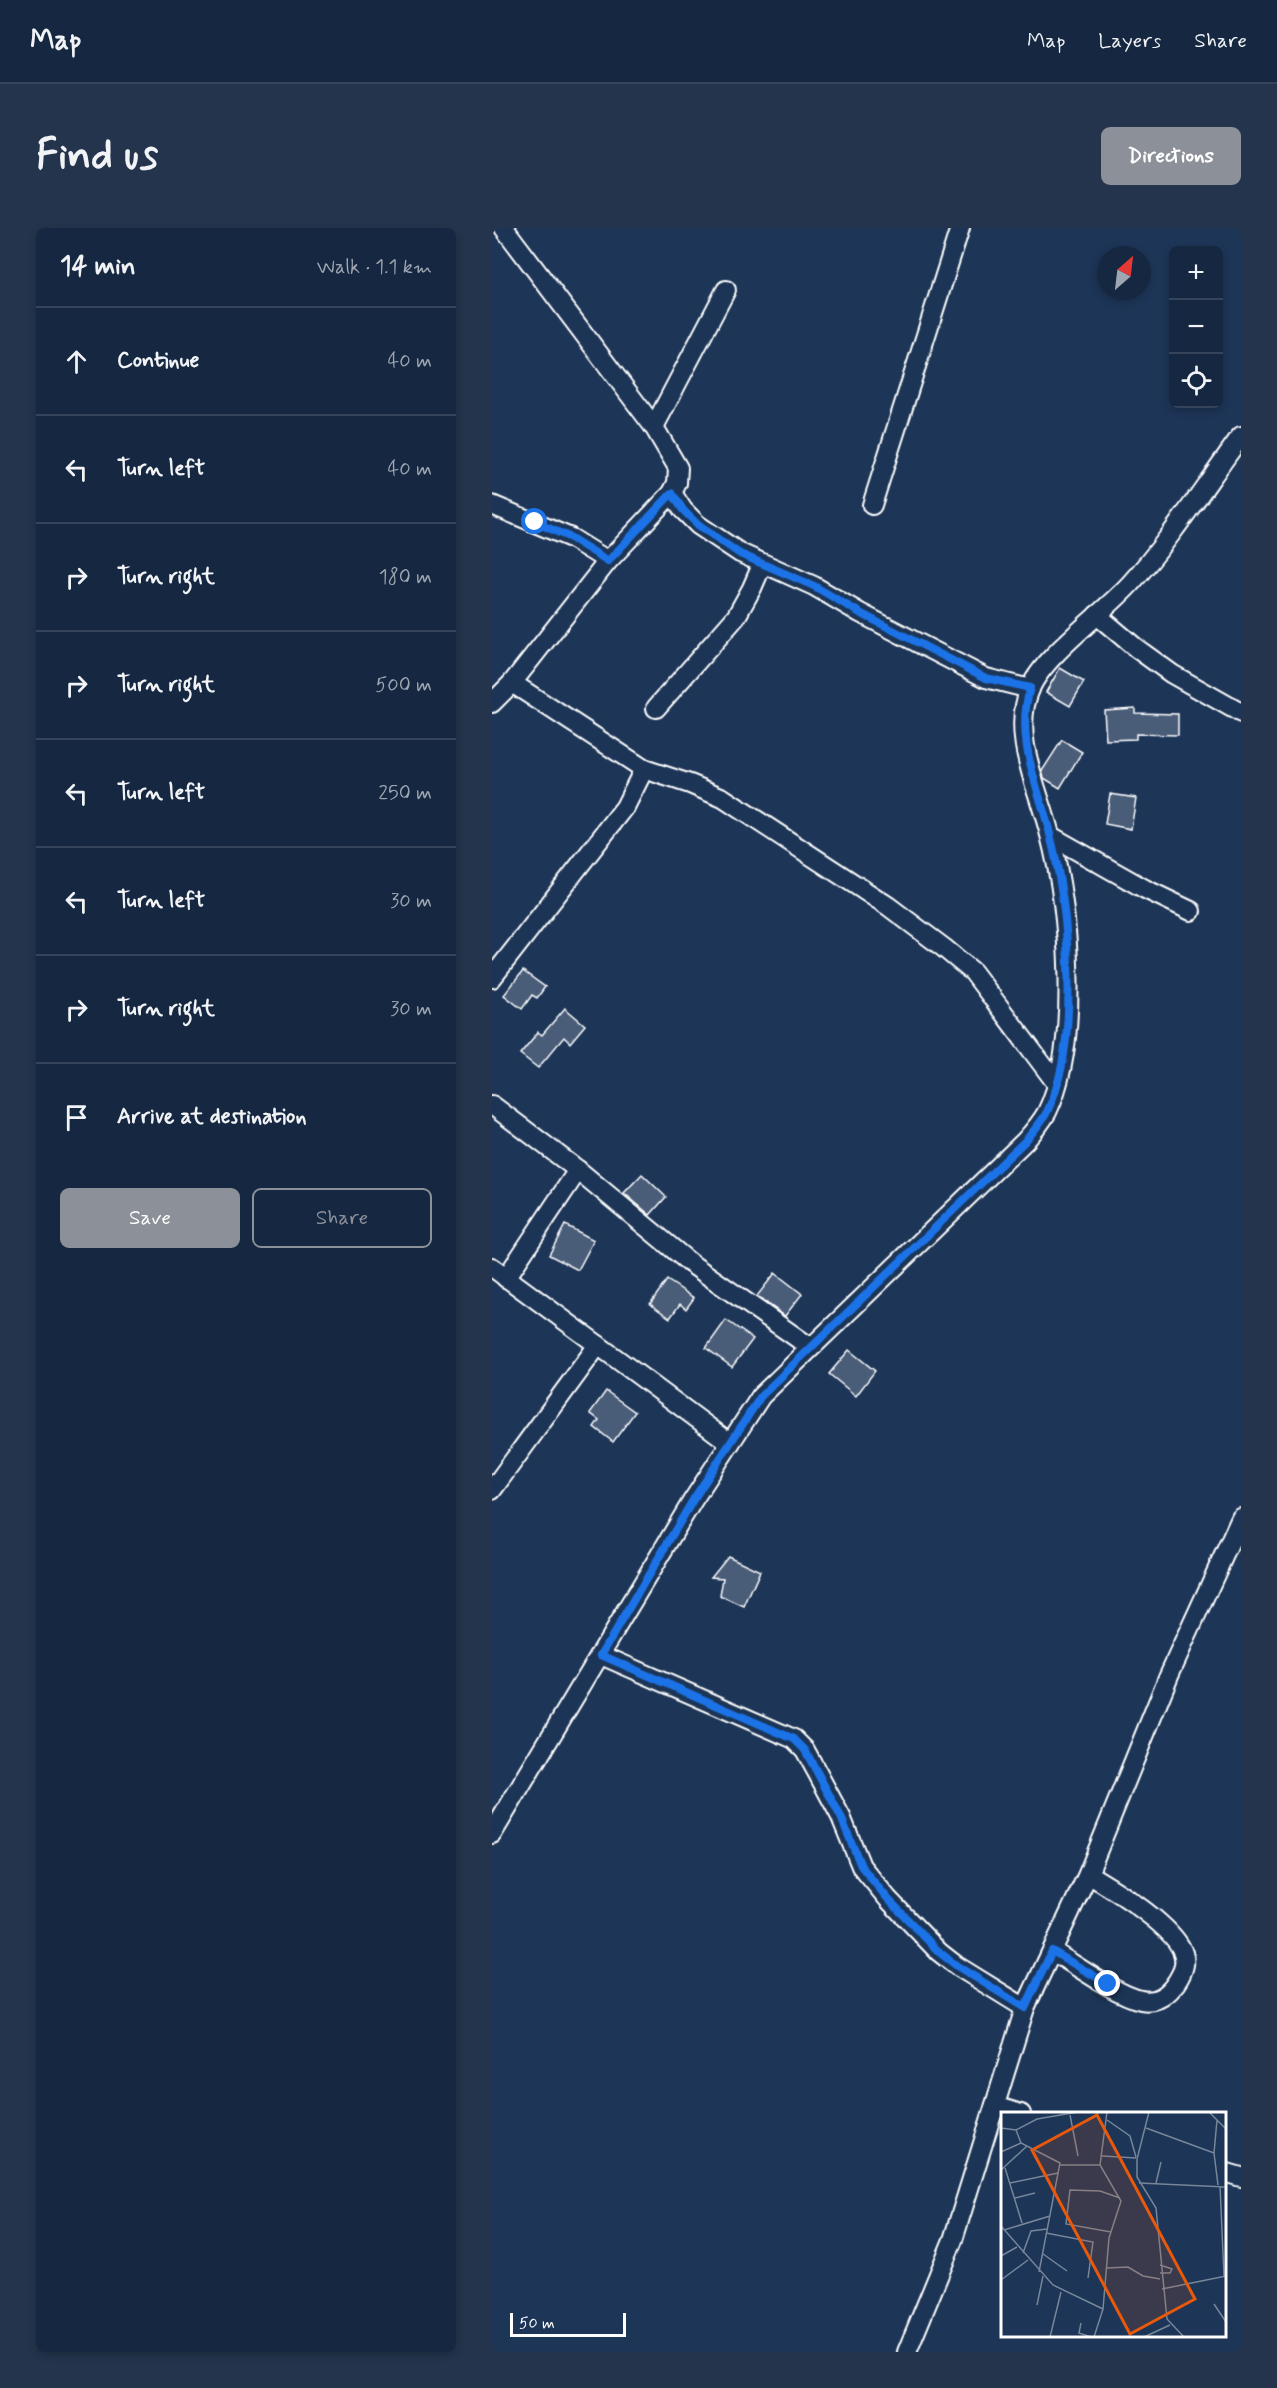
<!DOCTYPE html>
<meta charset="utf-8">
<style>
body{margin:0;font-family:Mynerve,sans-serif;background:#23344c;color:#f1f3f6}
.controls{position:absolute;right:18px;top:18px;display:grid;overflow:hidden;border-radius:9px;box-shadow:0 3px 9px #0003}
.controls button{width:54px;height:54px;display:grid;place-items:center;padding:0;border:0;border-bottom:2px solid #35445a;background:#162841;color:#f1f3f6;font:30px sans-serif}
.compass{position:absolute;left:605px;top:18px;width:54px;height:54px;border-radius:50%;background:#162841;box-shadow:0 3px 9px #0003;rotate:28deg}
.scale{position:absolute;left:18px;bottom:15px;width:116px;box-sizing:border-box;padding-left:6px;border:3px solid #fff;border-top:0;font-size:16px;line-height:21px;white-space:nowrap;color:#fff;-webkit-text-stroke:4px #1d3557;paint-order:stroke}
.stop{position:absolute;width:18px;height:18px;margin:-14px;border:4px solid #1a73e8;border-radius:50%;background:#fff}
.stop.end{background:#1a73e8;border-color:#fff;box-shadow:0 2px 6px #0008}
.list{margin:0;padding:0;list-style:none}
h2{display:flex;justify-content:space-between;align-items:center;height:78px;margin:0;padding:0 24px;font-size:26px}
h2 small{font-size:20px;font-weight:400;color:#9ea6b1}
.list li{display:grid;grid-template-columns:39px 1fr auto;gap:18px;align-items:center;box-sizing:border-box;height:108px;padding:0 24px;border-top:2px solid #35445a}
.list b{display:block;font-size:22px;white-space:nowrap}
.list em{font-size:20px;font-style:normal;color:#9ea6b1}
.actions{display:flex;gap:12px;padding:18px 24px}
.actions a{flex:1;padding:14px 0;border:2px solid #8c9099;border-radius:9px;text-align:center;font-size:21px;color:#8c9099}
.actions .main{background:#8c9099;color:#fff}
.icon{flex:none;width:33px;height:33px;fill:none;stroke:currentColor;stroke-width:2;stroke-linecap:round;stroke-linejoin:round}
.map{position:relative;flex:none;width:749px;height:2124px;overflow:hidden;border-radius:9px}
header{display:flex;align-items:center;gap:36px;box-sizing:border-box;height:84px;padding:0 30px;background:#162841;border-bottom:2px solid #35445a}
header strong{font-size:28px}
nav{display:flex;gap:33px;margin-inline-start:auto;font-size:21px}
.intro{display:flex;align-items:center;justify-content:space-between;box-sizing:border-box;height:144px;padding:0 36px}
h1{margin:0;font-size:42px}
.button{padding:15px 27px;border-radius:9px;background:#8c9099;color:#fff;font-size:21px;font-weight:700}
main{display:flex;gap:36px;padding:0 36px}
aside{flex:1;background:#162841;border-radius:9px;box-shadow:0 3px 9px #0003}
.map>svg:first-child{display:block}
</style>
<header>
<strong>Map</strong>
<nav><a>Map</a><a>Layers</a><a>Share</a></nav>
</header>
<div class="intro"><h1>Find us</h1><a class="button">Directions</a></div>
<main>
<aside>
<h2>14 min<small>Walk · 1.1 km</small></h2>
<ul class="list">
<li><svg class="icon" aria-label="ahead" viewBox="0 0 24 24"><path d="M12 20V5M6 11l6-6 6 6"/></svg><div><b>Continue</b></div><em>40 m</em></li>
<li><svg class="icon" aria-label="left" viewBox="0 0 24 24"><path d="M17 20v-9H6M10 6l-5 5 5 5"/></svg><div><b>Turn left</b></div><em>40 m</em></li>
<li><svg class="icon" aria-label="right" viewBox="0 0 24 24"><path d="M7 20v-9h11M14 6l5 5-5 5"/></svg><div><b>Turn right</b></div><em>180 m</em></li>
<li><svg class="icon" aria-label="right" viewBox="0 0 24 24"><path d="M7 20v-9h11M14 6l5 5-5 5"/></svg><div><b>Turn right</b></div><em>500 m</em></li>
<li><svg class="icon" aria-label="left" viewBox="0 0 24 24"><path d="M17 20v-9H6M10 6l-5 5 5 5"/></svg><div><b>Turn left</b></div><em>250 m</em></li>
<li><svg class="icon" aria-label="left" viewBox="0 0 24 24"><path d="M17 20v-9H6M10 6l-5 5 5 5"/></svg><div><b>Turn left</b></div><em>30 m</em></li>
<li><svg class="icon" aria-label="right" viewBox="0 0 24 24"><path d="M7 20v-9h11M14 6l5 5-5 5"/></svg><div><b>Turn right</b></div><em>30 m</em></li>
<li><svg class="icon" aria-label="arrive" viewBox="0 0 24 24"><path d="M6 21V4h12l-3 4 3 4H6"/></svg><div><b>Arrive at destination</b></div></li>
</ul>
<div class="actions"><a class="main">Save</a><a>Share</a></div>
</aside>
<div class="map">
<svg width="749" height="2124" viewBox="0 0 749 2124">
<rect width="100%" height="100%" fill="#1d3557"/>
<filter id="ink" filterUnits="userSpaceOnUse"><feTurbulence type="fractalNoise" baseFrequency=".0167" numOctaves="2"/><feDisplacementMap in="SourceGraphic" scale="12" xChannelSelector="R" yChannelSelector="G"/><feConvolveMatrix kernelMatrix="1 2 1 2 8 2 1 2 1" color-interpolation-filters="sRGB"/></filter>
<g filter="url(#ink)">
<!-- building -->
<g fill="#4a5d79" stroke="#fff" stroke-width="1.5">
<path d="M568,440l24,14 -14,24 -24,-14z"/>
<path d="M643,480v5l43,1v21l-42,-1v5l-30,1 -2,-30z"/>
<path d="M570,512l20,12 -22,36 -16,-10 -2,-7z"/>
<path d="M618,566l26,4 -5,31 -26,-5z"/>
<path d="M31,743l22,16 -8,11 -5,-3 -10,14 -18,-14z"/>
<path d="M73,780l20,17 -15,18 -6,-6 -26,31 -18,-14 18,-22 4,3z"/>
<path d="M150,946l24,23 -16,18 -26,-22z"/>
<path d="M73,997l29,15 -16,30 -29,-15z"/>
<path d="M283,1045l27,21 -17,22 -28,-20z"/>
<path d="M175,1052l27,18 -8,11 -6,-5 -10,14 -20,-14z"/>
<path d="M234,1092l27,19 -21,28 -26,-19z"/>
<path d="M357,1122l26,21 -19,25 -27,-22z"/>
<path d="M114,1163l29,21 -22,30 -19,-15 5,-7 -9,-7z"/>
<path d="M236,1328l32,15 -16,36 -24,-11 3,-18 -12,-1z"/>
</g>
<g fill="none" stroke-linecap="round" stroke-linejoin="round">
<defs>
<g id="minor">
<path d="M162,199l72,-137"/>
<path d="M180,265l11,17 15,15 42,28 74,33 46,27 126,65 44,11"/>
<path d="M0,277l79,33 37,23"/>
<path d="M380,277l88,-277"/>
<path d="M605,387l39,33 36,26 69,39"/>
<path d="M20,455l132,86"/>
<path d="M0,475l20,-20 96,-122 64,-68 5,-10 1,-15 -24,-41 -150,-199"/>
<path d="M164,480l80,-91 16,-29 10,-23"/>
<path d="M559,608l94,53 46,22"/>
<path d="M0,750l133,-171 19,-38 46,15 33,14 165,108 56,42 29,24 84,112"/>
<path d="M0,877l86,65 112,93 120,84"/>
<path d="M0,1039l106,78 -106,145"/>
<path d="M14,1050l72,-108"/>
<path d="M106,1117l132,98"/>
<path d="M109,1427l193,84 11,11 13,24 23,43 20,49 27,33 51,53 18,14 68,42"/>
<path d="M0,1606l201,-334 68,-104 264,-255c8,-9 16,-18 22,-29 34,-70 22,-203 3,-277 -11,-46 -40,-99 -20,-146 13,-33 74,-76 100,-105 41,-45 75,-99 111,-148"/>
<path d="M560,1723c24,14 63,43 89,49 13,3 24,-3 32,-13 6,-8 13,-20 11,-30 -4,-28 -72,-69 -96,-83"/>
<path d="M503,1878l26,8"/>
<path d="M732,1944l17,5"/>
<path d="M415,2124l46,-112 72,-232 63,-134 81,-199 72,-157"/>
</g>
</defs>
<!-- minor casing -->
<use href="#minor" stroke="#fff" stroke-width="22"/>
<!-- minor -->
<use href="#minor" stroke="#1d3557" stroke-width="18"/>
</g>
</g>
<g fill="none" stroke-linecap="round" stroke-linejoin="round" filter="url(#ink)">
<!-- route -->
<path stroke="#1a73e8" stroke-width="8" d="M43,294l36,16 37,23 64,-68 11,17 15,15 42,29 74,32 46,27 126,65 44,10c-15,52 8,97 20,146 19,75 31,208 -3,278 -6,11 -14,20 -22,29l-264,255 -68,104 -92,155 193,84 11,11 13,24 23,43 20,49 27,33 51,53 18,14 68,42 27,-57 56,33"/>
</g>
<!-- overview -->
<g transform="translate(509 1884)">
<rect width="225" height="225" fill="#1d3557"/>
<path fill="none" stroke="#77869a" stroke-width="1.5" d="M148,0l-12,47v18l19,31 11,111 17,18M208,0l17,17M69,3l8,41M106,8l23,16 6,21M216,8l-3,33 4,32M0,16l15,2 21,-11 41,-7M145,16l68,25M15,18l5,13 39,20 -21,109M0,40l20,-9M101,44l34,2M59,53h40M4,56l17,55M0,58l26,-24M9,71l48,-10M138,71l87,4M155,71l5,-21M219,74l4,90M14,86l20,-5M0,114l52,59 50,24 6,-71 12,-37 -21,-36 7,-53M3,118l46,-14M110,120l-45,-8 4,-34 30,1 20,7M45,121l47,9 -5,36M22,141l8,-22 16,-2M42,142l24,17M0,144l16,-9M159,153l12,4 -2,4h-10M106,156l21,-1 15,9 17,3M0,168l27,-20M161,177l64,-13M213,192l12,18M36,193l6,-29M80,211l-2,10 12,4M49,225l11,-45M93,225l9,-28M143,225l26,-12"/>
<path fill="#e8590c" fill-opacity="0.15" stroke="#e8590c" stroke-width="3" d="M96,3l98,184 -65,35 -98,-184z"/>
<rect width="225" height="225" fill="none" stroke="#fff" stroke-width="3"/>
</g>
</svg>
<div class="controls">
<button>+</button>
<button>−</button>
<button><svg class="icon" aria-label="locate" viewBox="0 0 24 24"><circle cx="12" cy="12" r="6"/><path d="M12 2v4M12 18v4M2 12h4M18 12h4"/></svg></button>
</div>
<svg class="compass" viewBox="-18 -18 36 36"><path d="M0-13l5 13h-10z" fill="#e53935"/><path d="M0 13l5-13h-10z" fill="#9ea6b1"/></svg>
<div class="scale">50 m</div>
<div class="stop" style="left:43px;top:294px"></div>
<div class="stop end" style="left:616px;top:1756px"></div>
</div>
</main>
